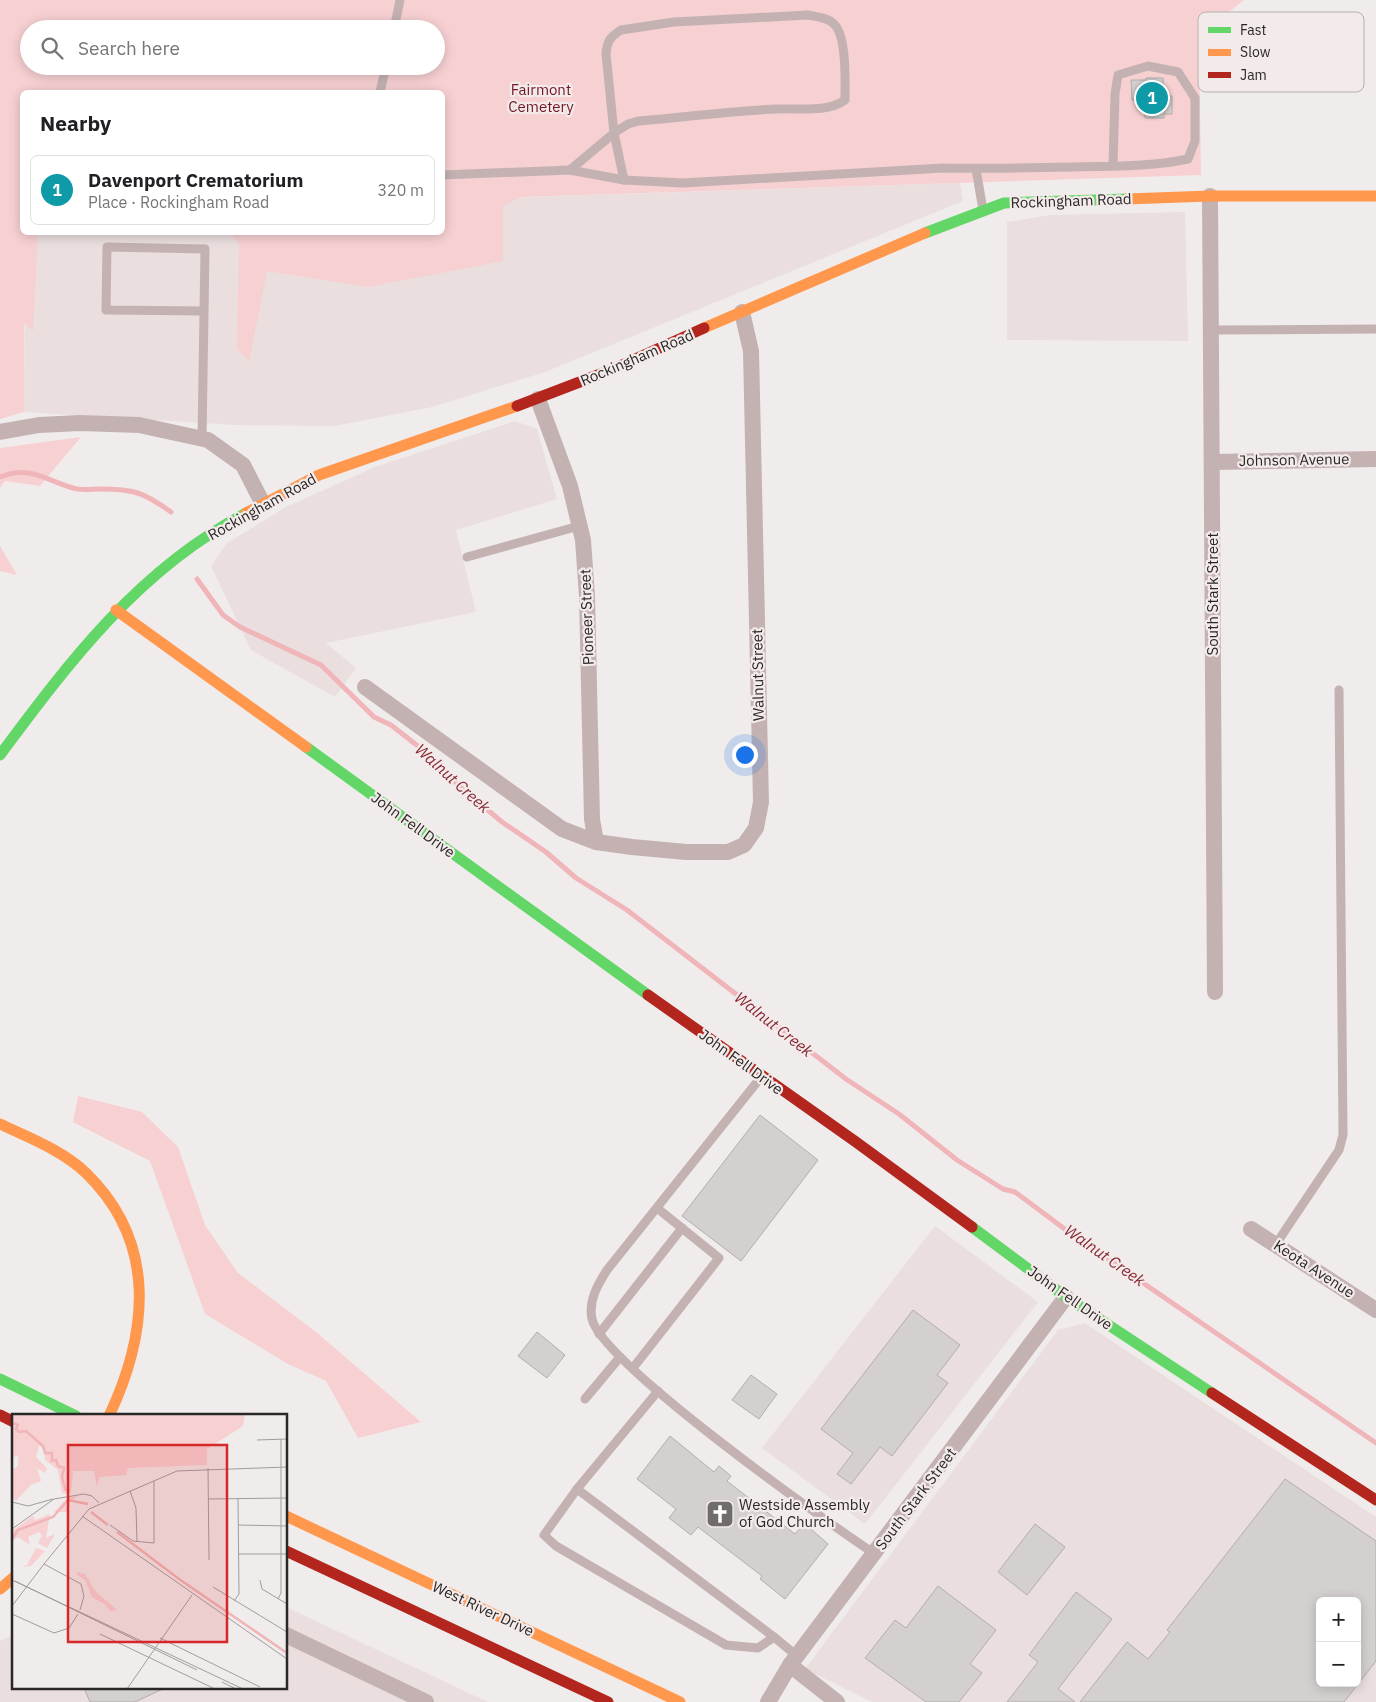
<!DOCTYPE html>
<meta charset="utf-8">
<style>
body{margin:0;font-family:"IBM Plex Sans",sans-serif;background:#f6f6f6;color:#202124}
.controls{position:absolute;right:15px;bottom:15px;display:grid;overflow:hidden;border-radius:8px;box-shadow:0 2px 12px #0003}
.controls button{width:45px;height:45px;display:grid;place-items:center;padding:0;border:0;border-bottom:1px solid #e0e0e0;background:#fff;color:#202124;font:25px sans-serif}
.you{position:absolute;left:744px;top:754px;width:18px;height:18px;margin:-12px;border:4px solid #fff;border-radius:50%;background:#1a73e8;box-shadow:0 0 0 8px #1a73e833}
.badge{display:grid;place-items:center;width:32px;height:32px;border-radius:50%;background:#706c6c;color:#fff;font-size:16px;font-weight:700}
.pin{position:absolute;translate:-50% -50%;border:2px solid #fff;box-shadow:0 1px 5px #0006}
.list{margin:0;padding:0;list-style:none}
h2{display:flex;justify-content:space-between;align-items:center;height:65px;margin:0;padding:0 20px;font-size:21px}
h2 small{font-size:16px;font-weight:400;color:#757577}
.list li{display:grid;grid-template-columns:32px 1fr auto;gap:15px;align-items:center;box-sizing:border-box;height:70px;margin:0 10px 10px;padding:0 10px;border:1px solid #e0e0e0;border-radius:8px}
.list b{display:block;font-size:19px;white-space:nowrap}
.list p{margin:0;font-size:16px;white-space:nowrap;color:#757577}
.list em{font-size:16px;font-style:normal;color:#757577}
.icon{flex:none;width:28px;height:28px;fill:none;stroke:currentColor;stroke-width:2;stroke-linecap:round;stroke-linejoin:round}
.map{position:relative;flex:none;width:1376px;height:1702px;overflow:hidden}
.search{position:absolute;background:#fff;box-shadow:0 2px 12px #0003;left:20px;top:20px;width:425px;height:55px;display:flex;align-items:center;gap:12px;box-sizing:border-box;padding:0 18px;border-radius:28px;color:#757577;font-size:19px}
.panel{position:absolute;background:#fff;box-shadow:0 2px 12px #0003;left:20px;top:90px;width:425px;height:145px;border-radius:8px}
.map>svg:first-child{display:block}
</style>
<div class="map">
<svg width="1376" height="1702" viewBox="0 0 1376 1702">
<rect width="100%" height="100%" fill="#f1ecec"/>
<!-- built -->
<g fill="#eadede" fill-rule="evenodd">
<path d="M960,183l3,18 -418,171 -113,35 -97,19 -99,-1 -212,-13 1,-179 417,-1 1,-32z"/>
<path d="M1185,212l3,129 -181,-1v-118l43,-7z"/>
<path d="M515,421l22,8 20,70 -101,31 20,82 -150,31 30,25 -21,29 -84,-47 -40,-84 16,-23 61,-37 87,-39z"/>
<path d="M935,1226l103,76 -173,222 -103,-76z"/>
<path d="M1085,1323l291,194v185h-504l-67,-33 253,-339zM1320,1601h37v82h-37z"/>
<path d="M286,1607l202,95h-488v-61l14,-6v53h272z"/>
</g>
<!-- green -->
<g fill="#f7d0d2" fill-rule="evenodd">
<path d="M0,0h1244l-45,36 2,139 -680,22 -18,9v55l-135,26 -101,-16 -18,91 -12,-13 2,-105 -9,-11 212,-1v-140h-420v140l16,1 -5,98 -9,-8v89l-24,7zM29,29h407v37h-407z"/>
<path d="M81,437l-41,49 -35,-5 -5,7v-40z"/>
<path d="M0,546l17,29 -17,-4z"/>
<path d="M78,1096l64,16 36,35 27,78 33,48 78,59 105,90 -63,16 -32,-57 -38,-17 -83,-50 -55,-153 -77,-39z"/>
</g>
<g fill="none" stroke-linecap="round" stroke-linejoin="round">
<!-- stream -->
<g stroke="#efb5b8" stroke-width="5">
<path d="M0,477c31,-12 45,3 73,11 8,3 19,1 27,1 34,0 43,3 71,23"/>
<path d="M197,579l26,36 17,12 81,38 53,52 17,8 37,29 31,32 43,36 44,30 30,26 51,32 219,169 53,35 58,46 46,29 12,3 51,38 310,213"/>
</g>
</g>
<!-- building -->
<g fill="#d4d0d0" stroke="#b2aeae" fill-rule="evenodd">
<path d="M1146,78h17v18h9v18h-8v4h-19l-1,-18h-12l-1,-20h15z"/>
<path d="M760,1115l58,45 -77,101 -59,-45z"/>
<path d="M913,1310l47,35 -23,30 11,8 -56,73 -12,-9 -29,37 -14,-10 16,-21 -32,-24z"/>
<path d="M537,1332l28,23 -18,23 -29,-22z"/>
<path d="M751,1375l26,19 -18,25 -27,-19z"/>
<path d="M670,1436l44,36 5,-6 12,10 -4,5 68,53 9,-11 24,21 -43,55 -25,-20 2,-3 -64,-49 -7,8 -22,-17 7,-9 -39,-30z"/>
<path d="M1285,1479l91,62v120l-32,41h-264l47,-60 21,17 22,-27 -3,-2zM1320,1601h37v82h-37z"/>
<path d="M1035,1524l30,23 -38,48 -29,-23z"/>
<path d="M938,1586l58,44 -26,34 12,9 -23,29h-33l-61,-44 30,-38 11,8z"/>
<path d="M1076,1592l36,27 -54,70 17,13h-68l31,-40 -9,-7z"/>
<path d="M84,1688h81l-30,14h-45z"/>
</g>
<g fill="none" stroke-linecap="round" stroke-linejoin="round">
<!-- lane -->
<g stroke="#c4b2b3" stroke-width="9">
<path d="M808,15c9,2 19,2 26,9 13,12 11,58 11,76 -18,13 -46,8 -68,9 -46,2 -92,8 -139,12l-10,3 -14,9 -8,-79c1,-13 4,-17 15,-24l53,-8z"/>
<path d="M394,29l6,-29"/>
<path d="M380,92l6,-26"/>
<path d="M976,169l7,41"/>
<path d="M570,170l44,-37 10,47"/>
<path d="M442,175l128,-5 54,10 59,3 260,-15c44,1 87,0 131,-1 38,-1 76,0 114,-8l7,-18v-43l-17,-26 -30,-6 -30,9 -3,19 -2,72"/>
<path d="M1211,330l165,-1"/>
<path d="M202,439c1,-64 2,-127 3,-190l-98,-2 -1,63 98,1"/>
<path d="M467,557l112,-31"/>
<path d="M761,1077l-154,193c-9,14 -19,31 -15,49 10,44 236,204 283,235"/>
<path d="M1276,1244l63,-94 4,-15 -4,-445"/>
<path d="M599,1334l83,-106"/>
<path d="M633,1368l86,-110 -62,-50"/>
<path d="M658,1391l-81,98 -33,46 12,11 170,99 32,3 16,-11"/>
<path d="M585,1399l35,-42"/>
<path d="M577,1489l197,148 23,19"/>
</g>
<!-- street -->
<g stroke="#c4b2b3" stroke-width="16">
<path d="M1210,196l5,796"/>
<path d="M538,399l32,87 13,54 4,56 5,223 4,23"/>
<path d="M0,432l39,-7 41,-2 59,2 69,15 35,25 20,39"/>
<path d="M1212,462l164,-3"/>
<path d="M365,687l197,142 34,13 36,5 54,5h42l16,-7 12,-17 5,-26 -10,-451 -9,-39"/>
<path d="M1251,1229l125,81"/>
<path d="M286,1635l140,67"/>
<path d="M790,1665l47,37"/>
<path d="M768,1702l22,-37 276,-368"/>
</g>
<!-- fast -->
<g stroke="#63d668" stroke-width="11">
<path d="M925,233l79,-30 123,-4"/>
<path d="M306,747l342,248"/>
<path d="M0,755c70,-94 139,-186 246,-242"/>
<path d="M972,1227l94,70 146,96"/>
<path d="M0,1379l76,37"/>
</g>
<!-- slow -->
<g stroke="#ff974d" stroke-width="11">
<path d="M1127,199l83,-3h166"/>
<path d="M704,328l221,-95"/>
<path d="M246,513l73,-38 198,-69"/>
<path d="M116,610l190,137"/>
<path d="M0,1124c29,14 62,26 86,49 72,70 62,160 23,243"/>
<path d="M286,1516l394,186"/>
<path d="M0,1589l14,-12"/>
</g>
<!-- jam -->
<g stroke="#b3261e" stroke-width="11">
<path d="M517,406l94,-36 93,-42"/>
<path d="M648,995l208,147 116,85"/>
<path d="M1212,1393l164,107"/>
<path d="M0,1415l14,7"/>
<path d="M286,1551l322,151"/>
</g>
</g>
<!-- icons -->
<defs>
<symbol id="church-square" viewBox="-11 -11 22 22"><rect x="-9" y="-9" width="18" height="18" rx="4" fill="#706c6c" stroke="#f3eaea"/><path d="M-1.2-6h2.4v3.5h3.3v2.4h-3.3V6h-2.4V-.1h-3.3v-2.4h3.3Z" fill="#fff"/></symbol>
</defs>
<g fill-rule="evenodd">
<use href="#church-square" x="704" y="1498" width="32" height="32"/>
</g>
<g text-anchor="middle" stroke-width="4.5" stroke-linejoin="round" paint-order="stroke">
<!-- park labels -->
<g font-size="15" fill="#741628" stroke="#f3eaea">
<text x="541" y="95">Fairmont<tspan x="541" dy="17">Cemetery</tspan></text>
</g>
<!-- street labels -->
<g font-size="15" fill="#2a2727" stroke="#f3eaea">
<text transform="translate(1071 201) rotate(-2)" y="5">Rockingham Road</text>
<text transform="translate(637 358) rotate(-23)" y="5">Rockingham Road</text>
<text transform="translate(1294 460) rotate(-1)" y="5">Johnson Avenue</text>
<text transform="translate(262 507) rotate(-29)" y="5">Rockingham Road</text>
<text transform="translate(1213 594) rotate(-90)" y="5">South Stark Street</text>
<text transform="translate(587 617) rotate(-92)" y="5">Pioneer Street</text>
<text transform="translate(758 675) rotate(-91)" y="5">Walnut Street</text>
<text transform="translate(413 825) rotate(36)" y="5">John Fell Drive</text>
<text transform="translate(741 1062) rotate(36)" y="5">John Fell Drive</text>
<text transform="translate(1314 1269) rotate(33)" y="5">Keota Avenue</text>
<text transform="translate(1070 1298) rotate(35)" y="5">John Fell Drive</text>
<text transform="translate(916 1499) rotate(-53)" y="5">South Stark Street</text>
<text transform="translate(483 1609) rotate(25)" y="5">West River Drive</text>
</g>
<!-- poi labels -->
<g font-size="15" fill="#2a2727" stroke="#f3eaea" text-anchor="start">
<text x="739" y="1510">Westside Assembly<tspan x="739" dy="17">of God Church</tspan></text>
</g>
<!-- water labels -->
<g font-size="16" font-style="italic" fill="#852835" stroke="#f3eaea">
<text transform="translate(453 778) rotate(42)" y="6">Walnut Creek</text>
<text transform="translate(774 1024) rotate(38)" y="6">Walnut Creek</text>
<text transform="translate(1105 1255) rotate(35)" y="6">Walnut Creek</text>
</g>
</g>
<!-- overview -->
<g transform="translate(12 1414)">
<rect width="275" height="275" fill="#f1ecec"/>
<path d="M0,0h233l-2,12 -36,23v16l-79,3 -2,7 -27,2 -2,10 -3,-16h-21l-2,22 -4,1 -5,-1 -4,-23 -13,-10 -1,-12 -5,-2 -3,11 11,11 -2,5 -8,-5 4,13 -10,4 -15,16 -4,-3v-28l6,-4v-10l-6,1zM66,82l-12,9 4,7h-16l14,-15zM38,100l-4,24 9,-4 -8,14 -9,-5 4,-7 -3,-4 -11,5 2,8 -12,-8 -6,4v-10l21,-15 2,4zM24,134l9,3 -14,15 -10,1 6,-2zM65,158l8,2 11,18 21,18 -7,1 -4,-6 -14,-8 -7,-17 -8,-5z" fill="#f7d0d2"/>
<path fill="none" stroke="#efb5b8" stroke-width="2.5" d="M0,9l6,2 -2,4 3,3 7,-1 17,15 2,7h7v8l4,-1 2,6 6,2 -2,9 4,14M79,98l17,13M105,118l62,47 108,74M0,125l6,-9 35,-13 15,-17 20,4"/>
<path fill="none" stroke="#a19d9d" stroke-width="1" d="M245,26l30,-1M196,54l1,92M118,77l6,17 1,34M196,85l79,-1M0,88l16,4 25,-7M70,102l205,143M98,111l23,16 21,2v-62M226,111l49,1M0,115l42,-30 30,-5 8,2 7,7M226,140h49M32,150l45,-55 88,-38 110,-4M0,166l231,109M248,166l2,9 25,15M3,167l182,89M201,173l74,45M266,185l3,-6v-154M222,187l5,-7 -1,-96M0,192l32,-42 37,20 3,12 -4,14M0,200l42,19 15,-5 9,-14M88,220l115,55M148,224l100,49M210,268l14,7M115,275l65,-94"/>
<path fill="#d62828" fill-opacity="0.15" stroke="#d62828" stroke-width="2.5" d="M56,31h159v197h-159z"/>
<rect width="275" height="275" fill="none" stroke="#2a2727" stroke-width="2.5"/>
</g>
<!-- legend -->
<rect x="1198" y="12" width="166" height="80" rx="8" fill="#f3eaea" stroke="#b7b0b0" stroke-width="1"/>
<rect x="1208" y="27" width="23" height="6" fill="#63d668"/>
<rect x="1208" y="49" width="23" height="7" fill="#ff974d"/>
<rect x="1208" y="72" width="23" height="6" fill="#b3261e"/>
<g font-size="14" fill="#2a2727">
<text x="1240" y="35">Fast</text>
<text x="1240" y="57">Slow</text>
<text x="1240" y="80">Jam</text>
</g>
</svg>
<div class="controls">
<button>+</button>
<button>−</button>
</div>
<div class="you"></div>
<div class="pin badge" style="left:1152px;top:98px;background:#0f9aa8">1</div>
<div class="search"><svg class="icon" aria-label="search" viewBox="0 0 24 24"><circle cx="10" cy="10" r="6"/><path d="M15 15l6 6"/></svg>Search here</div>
<section class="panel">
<h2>Nearby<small></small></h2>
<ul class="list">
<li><span class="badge" style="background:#0f9aa8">1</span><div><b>Davenport Crematorium</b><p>Place · Rockingham Road</p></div><em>320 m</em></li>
</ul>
</section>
</div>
